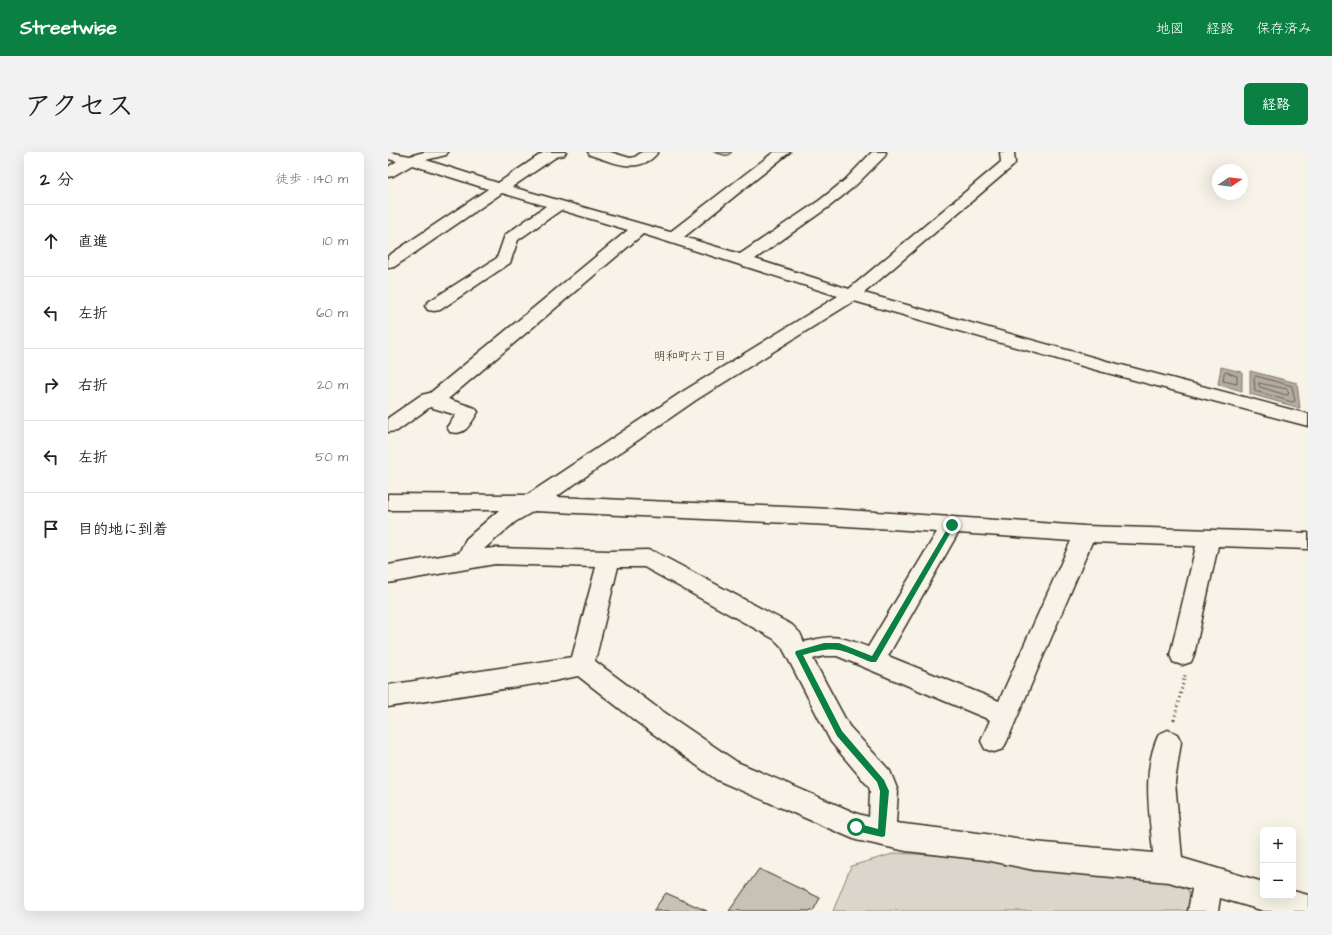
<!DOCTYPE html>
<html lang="ja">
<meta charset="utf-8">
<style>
body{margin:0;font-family:"Architects Daughter","Klee One",sans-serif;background:#f2f2f2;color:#222}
.controls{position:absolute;right:12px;bottom:12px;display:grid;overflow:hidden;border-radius:6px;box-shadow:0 4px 16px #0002}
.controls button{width:36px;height:36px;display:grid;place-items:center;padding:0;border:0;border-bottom:1px solid #e0e0e0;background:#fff;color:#222;font:20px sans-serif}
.compass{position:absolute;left:824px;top:12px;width:36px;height:36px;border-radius:50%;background:#fff;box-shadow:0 4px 16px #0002;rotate:77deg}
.stop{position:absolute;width:12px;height:12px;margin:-9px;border:3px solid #0b8043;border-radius:50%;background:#fff}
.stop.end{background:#0b8043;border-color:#fff;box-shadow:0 1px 4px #0008}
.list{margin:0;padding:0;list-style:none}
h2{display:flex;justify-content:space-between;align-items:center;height:52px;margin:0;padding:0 16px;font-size:17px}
h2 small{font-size:13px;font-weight:400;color:#767676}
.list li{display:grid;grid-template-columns:26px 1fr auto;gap:12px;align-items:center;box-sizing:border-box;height:72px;padding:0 16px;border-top:1px solid #e0e0e0}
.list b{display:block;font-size:15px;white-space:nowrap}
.list em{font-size:13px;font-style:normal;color:#767676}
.icon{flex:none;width:22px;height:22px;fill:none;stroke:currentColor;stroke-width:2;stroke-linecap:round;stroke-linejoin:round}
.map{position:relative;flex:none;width:920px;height:759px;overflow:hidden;border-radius:6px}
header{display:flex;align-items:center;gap:24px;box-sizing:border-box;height:56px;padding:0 20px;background:#0b8043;color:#fff}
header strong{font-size:19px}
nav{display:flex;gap:22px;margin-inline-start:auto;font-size:14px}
.intro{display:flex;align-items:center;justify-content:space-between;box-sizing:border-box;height:96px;padding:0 24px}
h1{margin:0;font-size:28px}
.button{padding:10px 18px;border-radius:6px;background:#0b8043;color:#fff;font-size:14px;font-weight:700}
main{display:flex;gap:24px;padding:0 24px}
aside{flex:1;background:#fff;border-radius:6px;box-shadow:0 4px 16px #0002}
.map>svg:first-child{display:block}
</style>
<header>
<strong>Streetwise</strong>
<nav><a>地図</a><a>経路</a><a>保存済み</a></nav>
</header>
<div class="intro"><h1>アクセス</h1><a class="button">経路</a></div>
<main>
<aside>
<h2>2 分<small>徒歩 · 140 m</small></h2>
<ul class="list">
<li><svg class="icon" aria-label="ahead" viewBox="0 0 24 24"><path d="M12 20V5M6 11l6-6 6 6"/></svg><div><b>直進</b></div><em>10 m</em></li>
<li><svg class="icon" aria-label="left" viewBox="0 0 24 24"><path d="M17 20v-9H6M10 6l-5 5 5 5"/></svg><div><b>左折</b></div><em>60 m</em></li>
<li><svg class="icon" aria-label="right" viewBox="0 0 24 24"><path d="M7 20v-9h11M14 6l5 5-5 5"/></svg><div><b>右折</b></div><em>20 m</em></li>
<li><svg class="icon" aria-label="left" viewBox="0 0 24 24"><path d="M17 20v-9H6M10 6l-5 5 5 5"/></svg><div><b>左折</b></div><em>50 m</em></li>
<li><svg class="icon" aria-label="arrive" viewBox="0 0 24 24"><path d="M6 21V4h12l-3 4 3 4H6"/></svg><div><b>目的地に到着</b></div></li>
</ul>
</aside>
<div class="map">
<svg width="920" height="759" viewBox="0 0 920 759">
<rect width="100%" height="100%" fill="#f7f3e8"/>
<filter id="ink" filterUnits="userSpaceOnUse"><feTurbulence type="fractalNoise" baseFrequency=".025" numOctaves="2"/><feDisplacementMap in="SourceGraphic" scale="8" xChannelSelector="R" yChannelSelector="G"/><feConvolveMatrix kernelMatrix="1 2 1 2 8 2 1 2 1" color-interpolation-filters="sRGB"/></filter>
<g filter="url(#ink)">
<!-- green -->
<path fill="#dbd6cb" stroke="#8b8074" d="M508,701l273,15 24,29 -3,14h-357l18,-45z"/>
<!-- water -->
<g fill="#b4aca0" stroke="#84786c">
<path d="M833,215l21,5v19l-24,-7z"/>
<path d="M862,219l47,12 3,25 -50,-14z"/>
</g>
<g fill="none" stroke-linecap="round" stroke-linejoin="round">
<!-- shore -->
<g stroke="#6b5e52" stroke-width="1">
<path d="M838,220l11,4v8l-14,-3 1,-7z"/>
<path d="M868,224l36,10 3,15 -3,1 -37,-11 -1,-13z"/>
<path d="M871,231l28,6 2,5 -3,1 -26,-8z"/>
</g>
</g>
<!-- building -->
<g fill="#c8c1b6" stroke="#3b2a1e">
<path d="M325,0h19l-5,4z"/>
<path d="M371,717l61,29 -7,13h-84z"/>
<path d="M278,741l41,18h-54z"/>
</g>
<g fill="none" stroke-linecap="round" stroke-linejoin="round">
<defs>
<g id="minor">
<path d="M0,0l22,4 14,-4h24l-2,3 -20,5 72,23 46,-31h22l-2,3 -8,2 -44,30 158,45 104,-80h16l-106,85 56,17 80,-54 25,-20 27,-28h14l-1,4 -30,30 -25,20 -75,53 94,30 152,-127 -1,-10h14l1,11 -2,3 -149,127 246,69 198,52v12l-212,-56 -242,-69 -158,99 -140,97 275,12 254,17 223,7v16l-90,-3 -24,109 -3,7 -9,3 -9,-3 -3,-7 26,-109 -104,-4 -85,199 -4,8 -9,3 -9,-3 -4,-8 9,-21 -153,-64h-13l-11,3 36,67 41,45 8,20 -2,32 90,11 48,8 119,11c-3,-39 -12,-82 6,-119l9,-4 9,4 4,8 -6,40 7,76 81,24v14h30v-5l15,4v16h-44l-44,-13 -2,13h-30l4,-22 -23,-7 -135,-12 -48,-10 -80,-9 -50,-11 -139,-60 -80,-58 -59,-46 -24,5 -166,26v-22l184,-28 24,-90 -101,-3 -107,19v-18l71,-12 7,-14 33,-29h-111v-16l139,1 155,-103 156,-96 -195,-62 -195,165 27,9 3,4c-8,12 -12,24 -28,20l-3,-5 9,-12 -26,-8 -33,24 -9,1v-14l33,-23 9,-2 198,-163 -67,-20 -43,30 -8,23 -70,47 -6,1 -6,-1 -3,-4 3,-4 69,-44 8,-23 41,-29 -44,-13 -108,74 -6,1v-12l100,-67 -76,-24 -19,11 -5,1v-10l9,-6 -9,-2zM146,359l297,14 106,7 -69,115c-28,-11 -34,-13 -64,-5l-4,-9 -8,-8 -137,-73 -8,-2 -38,1 -114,-3 -11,1 31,-27zM570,381l113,8 -72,160 -111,-45zM230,415h26l130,72 8,8 49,95 38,45 1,4 -1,26 -11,-3 -121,-52 -82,-56 -60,-45z"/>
<path d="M200,0h22l20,6 5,-1 7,-5h16c-17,24 -46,10 -68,3z"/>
</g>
</defs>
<!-- minor casing -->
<use href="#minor" stroke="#3b2a1e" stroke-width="3"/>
<!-- path -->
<path stroke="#3b2a1e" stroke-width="3" stroke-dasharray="1 3.5" stroke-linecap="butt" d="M786,568l11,-45"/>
<!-- minor -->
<use href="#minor" fill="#f7f3e8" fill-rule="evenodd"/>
</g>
</g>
<!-- route -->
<path fill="#0b8043" d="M564,371l3,2 -79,137h-5c-32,-13 -34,-17 -68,-7l39,76 42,49 5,11 -4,45 -3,1 -26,-6 -4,-4 4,-4 22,6 2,-38 -3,-9 -40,-46 -42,-83 1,-2 28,-8h15l33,13 78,-132z"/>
<g text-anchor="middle" stroke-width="3.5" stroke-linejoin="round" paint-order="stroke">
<!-- neighbourhood labels -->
<g font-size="12" fill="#3b2a1e" stroke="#f7f3e8">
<text x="302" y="208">明和町六丁目</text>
</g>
</g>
</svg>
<div class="controls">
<button>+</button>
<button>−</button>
</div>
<svg class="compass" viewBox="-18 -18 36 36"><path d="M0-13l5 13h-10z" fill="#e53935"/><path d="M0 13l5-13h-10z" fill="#767676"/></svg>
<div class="stop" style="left:468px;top:675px"></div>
<div class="stop end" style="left:564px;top:373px"></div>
</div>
</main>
